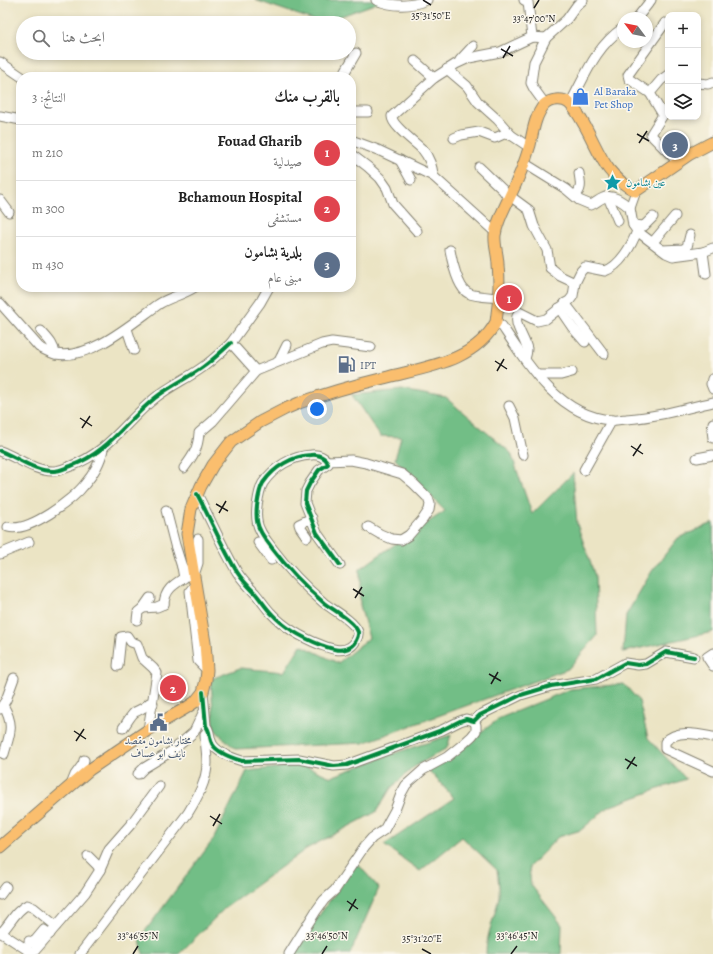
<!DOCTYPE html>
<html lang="ar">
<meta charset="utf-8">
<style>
body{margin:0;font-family:Alegreya,Amiri,serif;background:#f6f6f6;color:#222;direction:rtl}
.controls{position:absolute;right:12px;top:12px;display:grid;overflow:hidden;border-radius:8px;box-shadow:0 2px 6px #0003}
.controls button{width:36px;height:36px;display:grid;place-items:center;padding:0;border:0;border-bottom:1px solid #e0e0e0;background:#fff;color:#222;font:20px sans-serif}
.compass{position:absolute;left:617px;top:12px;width:36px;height:36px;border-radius:50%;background:#fff;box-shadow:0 2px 6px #0003;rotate:302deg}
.you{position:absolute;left:317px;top:409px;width:14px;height:14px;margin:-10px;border:3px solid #fff;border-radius:50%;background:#1a73e8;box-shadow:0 0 0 6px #1a73e833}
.badge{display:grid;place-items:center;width:26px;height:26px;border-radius:50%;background:#db2777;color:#fff;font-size:13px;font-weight:700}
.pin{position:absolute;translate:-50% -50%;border:2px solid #fff;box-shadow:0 1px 4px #0006}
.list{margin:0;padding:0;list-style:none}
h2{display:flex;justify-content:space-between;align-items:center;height:52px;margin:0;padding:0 16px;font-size:17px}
h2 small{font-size:13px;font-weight:400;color:#767676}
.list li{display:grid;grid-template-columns:26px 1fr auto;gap:12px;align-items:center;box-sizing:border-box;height:56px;padding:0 16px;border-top:1px solid #e0e0e0}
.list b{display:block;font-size:15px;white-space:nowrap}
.list p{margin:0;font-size:13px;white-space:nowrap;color:#767676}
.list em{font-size:13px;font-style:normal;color:#767676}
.icon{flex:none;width:22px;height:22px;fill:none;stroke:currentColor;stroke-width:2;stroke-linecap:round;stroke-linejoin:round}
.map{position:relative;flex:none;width:713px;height:954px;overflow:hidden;direction:ltr}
.search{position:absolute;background:#fff;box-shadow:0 2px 6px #0003;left:16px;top:16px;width:340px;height:44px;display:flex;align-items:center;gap:10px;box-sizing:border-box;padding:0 14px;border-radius:22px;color:#767676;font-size:15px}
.panel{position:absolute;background:#fff;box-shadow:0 2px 6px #0003;left:16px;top:72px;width:340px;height:220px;border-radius:16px;direction:rtl}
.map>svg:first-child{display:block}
</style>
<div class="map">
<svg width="713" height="954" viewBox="0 0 713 954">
<rect width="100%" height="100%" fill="#fbf7ec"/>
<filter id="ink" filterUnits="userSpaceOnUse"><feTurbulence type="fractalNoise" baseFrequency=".025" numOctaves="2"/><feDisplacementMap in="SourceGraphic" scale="8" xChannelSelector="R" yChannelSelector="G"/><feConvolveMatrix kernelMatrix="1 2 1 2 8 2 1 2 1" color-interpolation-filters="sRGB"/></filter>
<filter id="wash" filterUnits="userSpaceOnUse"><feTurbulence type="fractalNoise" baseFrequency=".012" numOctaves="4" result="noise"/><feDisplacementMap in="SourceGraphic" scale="16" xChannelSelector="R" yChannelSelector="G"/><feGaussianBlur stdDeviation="0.9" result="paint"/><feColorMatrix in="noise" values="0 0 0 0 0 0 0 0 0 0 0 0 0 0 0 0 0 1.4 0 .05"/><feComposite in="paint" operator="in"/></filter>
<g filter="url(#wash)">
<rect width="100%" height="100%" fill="#ebe4c4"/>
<!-- forest -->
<g fill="#72be86" stroke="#476d51">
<path d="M255,0h130l-63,23z"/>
<path d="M402,390l44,8 65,55 21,61 41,-41 4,51 18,52 2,60 -29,33 -205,74 -128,6 -21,-20 -3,-50 29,-11 44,4 17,-27 37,18 31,-25 -9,-33v-36l25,-18 60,-40 -50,-52 6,-22 -21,-1 -28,-41z"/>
<path d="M713,523v109l-90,20 3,-37 26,-44 26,-33z"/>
<path d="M624,684l15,17 9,37 38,41 -78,28 -27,23 -23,7 -29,30 2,18 31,40 -1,29h-75c0,-20 10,-39 13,-58 1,-8 -1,-18 -2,-26l-35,-33 -42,34 -36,-26 70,-47 -25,-27 71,-53 71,-29z"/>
<path d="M451,735l-4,13 -33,19 -23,21 -15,24 -70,37 -81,59 -46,46h-36l-3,-16 73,-98 34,-69 56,-6 28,12 61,-23z"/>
<path d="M357,863l22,25 -29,66h-59z"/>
</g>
</g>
<g filter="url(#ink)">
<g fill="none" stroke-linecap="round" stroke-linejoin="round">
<defs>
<g id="minor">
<path d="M376,0c17,7 34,7 51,0"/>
<path d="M524,0l4,2 4,35"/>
<path d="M637,18l14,-18"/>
<path d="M460,60l13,-14"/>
<path d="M415,61l19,17"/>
<path d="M0,62l22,15"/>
<path d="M447,69l20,17 11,16 20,18 13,15 18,12"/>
<path d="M668,75l-7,5 -11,13 13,22 -12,19 2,3 25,25"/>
<path d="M342,77l14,-24"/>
<path d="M698,83l10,1 5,-2"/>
<path d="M650,93l-21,-14 -1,-4 37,-52"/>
<path d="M545,104l-11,-15 -3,-6 3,-21 12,-24 21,-19 10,-14 6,-5"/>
<path d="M570,104c15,-28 26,-58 53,-76"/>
<path d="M351,112h17"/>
<path d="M0,116l21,4"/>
<path d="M454,138l7,-3 18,-3 16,6 9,-4 7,1"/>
<path d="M351,140l27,10 55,26 63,57"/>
<path d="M351,154l17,13 12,11 7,10 6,16 24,27"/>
<path d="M400,160l11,20"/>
<path d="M524,163l42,26 13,11 12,5c5,-2 7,-5 12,-7 9,-5 20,4 27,10"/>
<path d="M479,167l24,23 6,9"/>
<path d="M433,176c0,-9 -5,-20 -10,-26 -7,-7 -32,-25 -31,-34l42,-38 22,-14 13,-6 31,-6 32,-15 14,1"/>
<path d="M636,191l-6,17 3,17 4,6 29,22 7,3 30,-4 10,-4"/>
<path d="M575,195c8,-5 5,-14 4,-22"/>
<path d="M510,196l19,14 5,16 13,24 3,18 10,8 15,7 6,-12 4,-4 20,4c15,-5 27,-26 32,-40"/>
<path d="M608,197l10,24"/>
<path d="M0,200l9,12"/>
<path d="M633,225l11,1 9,-9"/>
<path d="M653,242l22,-26"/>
<path d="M450,250c2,11 8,38 18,43 7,4 23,4 32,5"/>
<path d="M663,250l20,-1 4,-2 3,-12"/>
<path d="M703,252l3,22"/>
<path d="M0,303l39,44c6,3 11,6 17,7 35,6 76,-31 103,-50 11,-7 24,-9 36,-17"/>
<path d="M565,303l39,51"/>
<path d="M559,308l13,19 13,15"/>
<path d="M496,322l6,4c26,39 57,90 109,94 5,1 10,-1 15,-1 30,-2 58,-10 87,-17"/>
<path d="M127,329l7,21"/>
<path d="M41,331c6,7 13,13 14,23"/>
<path d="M525,359c1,-3 2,-7 2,-10 -2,-12 -16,-26 -8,-37l18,9 9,-2 24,-19 3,-4 2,-13"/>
<path d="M279,361l8,-16"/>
<path d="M256,371l66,-27 10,-2 39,5"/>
<path d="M537,375h24l11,-3"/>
<path d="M712,379l-1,5 2,5"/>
<path d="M509,406l6,12 8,37"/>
<path d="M713,423l-1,7 1,8"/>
<path d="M0,451c17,6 35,21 54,20 6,0 11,-3 17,-5 38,-14 54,-44 84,-68 15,-12 33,-20 48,-31 10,-7 19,-16 28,-24"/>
<path d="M697,458l16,-3"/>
<path d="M327,461l24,-1 15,3 36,11 12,10 14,14 2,6 -1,6 -6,9 -14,16 -8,5 -9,-1 -12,-5 -12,-7"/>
<path d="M184,468c10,-13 14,-20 15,-35l14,-12 43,-50 -25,-28 29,-40 9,-16"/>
<path d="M584,470l28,-50"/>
<path d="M197,494c14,26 25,53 40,78 5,8 12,15 18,21 6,7 11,15 17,21 13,14 31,24 49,31 8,3 20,8 29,2 4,-2 9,-10 8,-15 -4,-11 -25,-22 -34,-29 -20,-17 -37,-35 -52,-55 -4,-6 -9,-11 -12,-18 -4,-7 -4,-15 -3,-24 1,-7 2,-16 6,-23 11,-16 29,-27 48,-28 7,-1 15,2 17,9l-9,6 -9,13 -4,8 -1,12 12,30 23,32"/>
<path d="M166,510l9,35 7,22 12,13"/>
<path d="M8,527c20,6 65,-27 77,-43 8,-9 16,-23 18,-35"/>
<path d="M307,537l-7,-10 -1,-3 13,-6"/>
<path d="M258,542l13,18"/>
<path d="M0,554l29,-12"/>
<path d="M194,575l4,-12v-24"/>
<path d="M195,585l-5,6 8,70 9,9"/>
<path d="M164,604c1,-14 9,-19 20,-26l-2,-11"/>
<path d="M143,608l14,-1 7,-3"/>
<path d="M137,620l1,-8 5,-4 7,-10"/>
<path d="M713,653l-6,4 6,9"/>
<path d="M118,666l3,-29 6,-1 4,6 6,2 5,14 11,10 4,5 -9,57"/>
<path d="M203,692l3,34c4,5 3,9 5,15 3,11 21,17 31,20l57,-2 35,7 13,-1 95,-35 18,-9 6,-2 8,2 6,-6 41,-20 30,-9 45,-7 29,-16 13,2 8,-1 20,-12 28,5"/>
<path d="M3,705c12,21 7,28 1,49"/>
<path d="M0,709l6,-9 8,-22"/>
<path d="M123,728c4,-5 7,-12 12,-16 6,-3 10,-4 14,-9l4,1"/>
<path d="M713,737c-16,-3 -36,-8 -48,5v7l48,22"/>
<path d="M138,774l6,-6 28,-17 22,-19 9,-19"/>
<path d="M71,785l4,-10 8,-11 1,-4"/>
<path d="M88,856l9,9 3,5"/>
<path d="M0,895l6,-8"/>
<path d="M0,932l32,21"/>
<path d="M1,933c9,-9 15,-23 26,-28l7,3 22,18"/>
<path d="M29,941l2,2 3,-1 10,-12 6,4"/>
<path d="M32,954l53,-61 15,-23 9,-21 22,-25 28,-38"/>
<path d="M80,954l108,-141c9,-15 19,-32 19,-50 0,-10 -2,-19 -2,-29"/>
<path d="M289,954l27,-43 8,-11 11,-10 29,-43 8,-9 12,-8 11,-20 6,-16 5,-9 17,-15 24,-13 15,-12 10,-9 4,-5v-6l-2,-4"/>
</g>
<path id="major" d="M0,847l89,-77 59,-40 38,-22 9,-6 8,-10 3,-12 1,-10 -2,-27 -18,-109 4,-25 10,-23 12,-21 18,-23 29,-20 25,-13 14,-6c28,-10 56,-18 85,-25 40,-11 90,-15 112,-56 3,-19 4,-37 2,-57 0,-10 -4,-20 -3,-30 2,-14 9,-26 15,-39 8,-16 15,-34 20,-51 3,-14 5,-29 14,-40 6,-6 19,-7 25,-2 7,6 12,16 16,23 15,27 20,50 51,65l54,-37 23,-12"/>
</defs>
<!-- minor casing -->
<use href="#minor" stroke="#848070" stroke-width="11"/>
<!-- major casing -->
<use href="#major" stroke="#848070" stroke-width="13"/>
<!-- minor -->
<use href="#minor" stroke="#fff" stroke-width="9"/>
<!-- major -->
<use href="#major" stroke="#fabe6e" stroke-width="11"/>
<defs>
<g id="cycleway">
<path d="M0,451c17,6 35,21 54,20 6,0 11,-3 17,-5 38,-14 54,-44 84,-68 15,-12 33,-20 48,-31 10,-7 19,-16 28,-24"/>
<path d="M197,494c14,26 25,53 40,78 5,8 12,15 18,21 6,7 11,15 17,21 13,14 31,24 49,31 8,3 20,8 29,2 4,-2 9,-10 8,-15 -4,-11 -25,-22 -34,-29 -20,-17 -37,-35 -52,-55 -4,-6 -9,-11 -12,-18 -4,-7 -4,-15 -3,-24 1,-7 2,-16 6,-23 11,-16 29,-27 48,-28 7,-1 15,2 17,9l-9,6 -9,13 -4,8 -1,12 12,30 23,32"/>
<path d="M203,692l3,34c4,5 3,9 5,15 3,11 21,17 31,20l57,-2 35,7 13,-1 95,-35 18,-9 6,-2 8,2 6,-6 41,-20 30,-9 45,-7 29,-16 13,2 8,-1 20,-12 28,5"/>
</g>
</defs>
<!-- cycleway casing -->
<use href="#cycleway" stroke="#fbf7ec" stroke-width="6"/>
<!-- cycleway -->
<use href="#cycleway" stroke="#00873e" stroke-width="4"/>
</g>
</g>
<!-- ticks -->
<path fill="none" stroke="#1c1c1c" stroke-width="1.5" d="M423,0l8,5M534,8l5,-8M501,49l12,7M503,58l7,-12M637,134l12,7M639,143l8,-12M495,361l12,8M497,371l7,-12M80,418l12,8M82,428l8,-12M631,446l12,8M633,456l8,-12M216,504l12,7M219,513l7,-12M353,589l11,7M355,598l7,-11M489,674l12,7M491,684l7,-12M74,731l12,8M76,741l8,-12M625,759l12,7M627,769l8,-12M210,816l12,8M213,826l7,-12M347,901l11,8M349,911l7,-12M422,949l9,5M133,954l5,-8M322,954l5,-8M511,954l6,-8"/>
<!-- icons -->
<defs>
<symbol id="shop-bare" viewBox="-9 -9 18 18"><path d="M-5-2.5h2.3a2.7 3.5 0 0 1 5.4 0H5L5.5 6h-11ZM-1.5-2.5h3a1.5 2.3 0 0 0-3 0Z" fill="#3f7fe0" stroke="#fbf7ec" stroke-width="2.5" paint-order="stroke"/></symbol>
<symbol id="sight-bare" viewBox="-9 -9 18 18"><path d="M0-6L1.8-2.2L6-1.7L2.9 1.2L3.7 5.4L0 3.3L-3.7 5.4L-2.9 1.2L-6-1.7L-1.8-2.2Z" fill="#0f9aa8" stroke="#fbf7ec" stroke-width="2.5" paint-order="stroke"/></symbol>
<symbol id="fuel-bare" viewBox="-9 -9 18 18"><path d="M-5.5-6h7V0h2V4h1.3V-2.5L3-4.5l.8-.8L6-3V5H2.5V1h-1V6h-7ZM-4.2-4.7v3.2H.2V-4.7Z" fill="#5c6f8a" stroke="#fbf7ec" stroke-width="2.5" paint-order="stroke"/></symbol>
<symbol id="civic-bare" viewBox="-9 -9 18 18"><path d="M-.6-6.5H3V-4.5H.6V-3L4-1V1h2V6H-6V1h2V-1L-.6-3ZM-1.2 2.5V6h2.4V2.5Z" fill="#5c6f8a" stroke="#fbf7ec" stroke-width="2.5" paint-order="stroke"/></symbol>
</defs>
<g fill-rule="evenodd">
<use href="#shop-bare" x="568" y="84" width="25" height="25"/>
<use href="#sight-bare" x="600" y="170" width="25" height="25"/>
<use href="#fuel-bare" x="334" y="352" width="25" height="25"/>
<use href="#civic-bare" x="146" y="710" width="25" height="25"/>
</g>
<g text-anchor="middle" stroke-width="3" stroke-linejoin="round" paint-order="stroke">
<!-- shop labels -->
<g font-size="11" fill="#366cbe" stroke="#fbf7ec" text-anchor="start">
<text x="594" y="95">Al Baraka<tspan x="594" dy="13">Pet Shop</tspan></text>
</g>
<!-- culture labels -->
<g font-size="11" fill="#0d838f" stroke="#fbf7ec" text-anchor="start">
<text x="626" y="186">عين بشامون</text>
</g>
<!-- service labels -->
<g font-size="11" fill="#4e5e75" stroke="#fbf7ec" text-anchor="start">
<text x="360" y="369">IPT</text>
<text x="158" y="744" text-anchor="middle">مختار بشامون مقصد<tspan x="158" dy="13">نايف ابو عسّاف</tspan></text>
</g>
</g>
<g font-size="10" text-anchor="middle" fill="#1c1c1c" stroke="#fbf7ec" stroke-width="3" stroke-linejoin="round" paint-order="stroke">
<text x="431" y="19">35°31'50"E</text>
<text x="534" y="22">33°47'00"N</text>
<text x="138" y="939">33°46'55"N</text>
<text x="327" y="939">33°46'50"N</text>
<text x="517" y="939">33°46'45"N</text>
<text x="422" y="942">35°31'20"E</text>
</g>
</svg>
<div class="controls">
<button>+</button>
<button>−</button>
<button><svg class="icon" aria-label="layers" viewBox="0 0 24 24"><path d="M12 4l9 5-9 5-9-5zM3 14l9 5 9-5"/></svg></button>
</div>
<svg class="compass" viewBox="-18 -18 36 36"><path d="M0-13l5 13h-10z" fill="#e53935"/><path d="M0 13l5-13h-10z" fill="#767676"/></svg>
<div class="you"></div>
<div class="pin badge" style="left:509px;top:298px;background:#e0444e">1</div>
<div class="pin badge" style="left:173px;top:688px;background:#e0444e">2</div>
<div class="pin badge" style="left:675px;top:145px;background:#5c6f8a">3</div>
<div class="search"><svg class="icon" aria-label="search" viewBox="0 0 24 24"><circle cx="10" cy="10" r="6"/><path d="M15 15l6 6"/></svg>ابحث هنا</div>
<section class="panel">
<h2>بالقرب منك<small>النتائج: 3</small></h2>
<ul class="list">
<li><span class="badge" style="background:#e0444e">1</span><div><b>Fouad Gharib</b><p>صيدلية</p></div><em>210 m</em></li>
<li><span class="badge" style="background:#e0444e">2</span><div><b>Bchamoun Hospital</b><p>مستشفى</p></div><em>300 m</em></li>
<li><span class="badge" style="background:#5c6f8a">3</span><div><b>بلدية بشامون</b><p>مبنى عام</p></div><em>430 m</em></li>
</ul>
</section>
</div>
